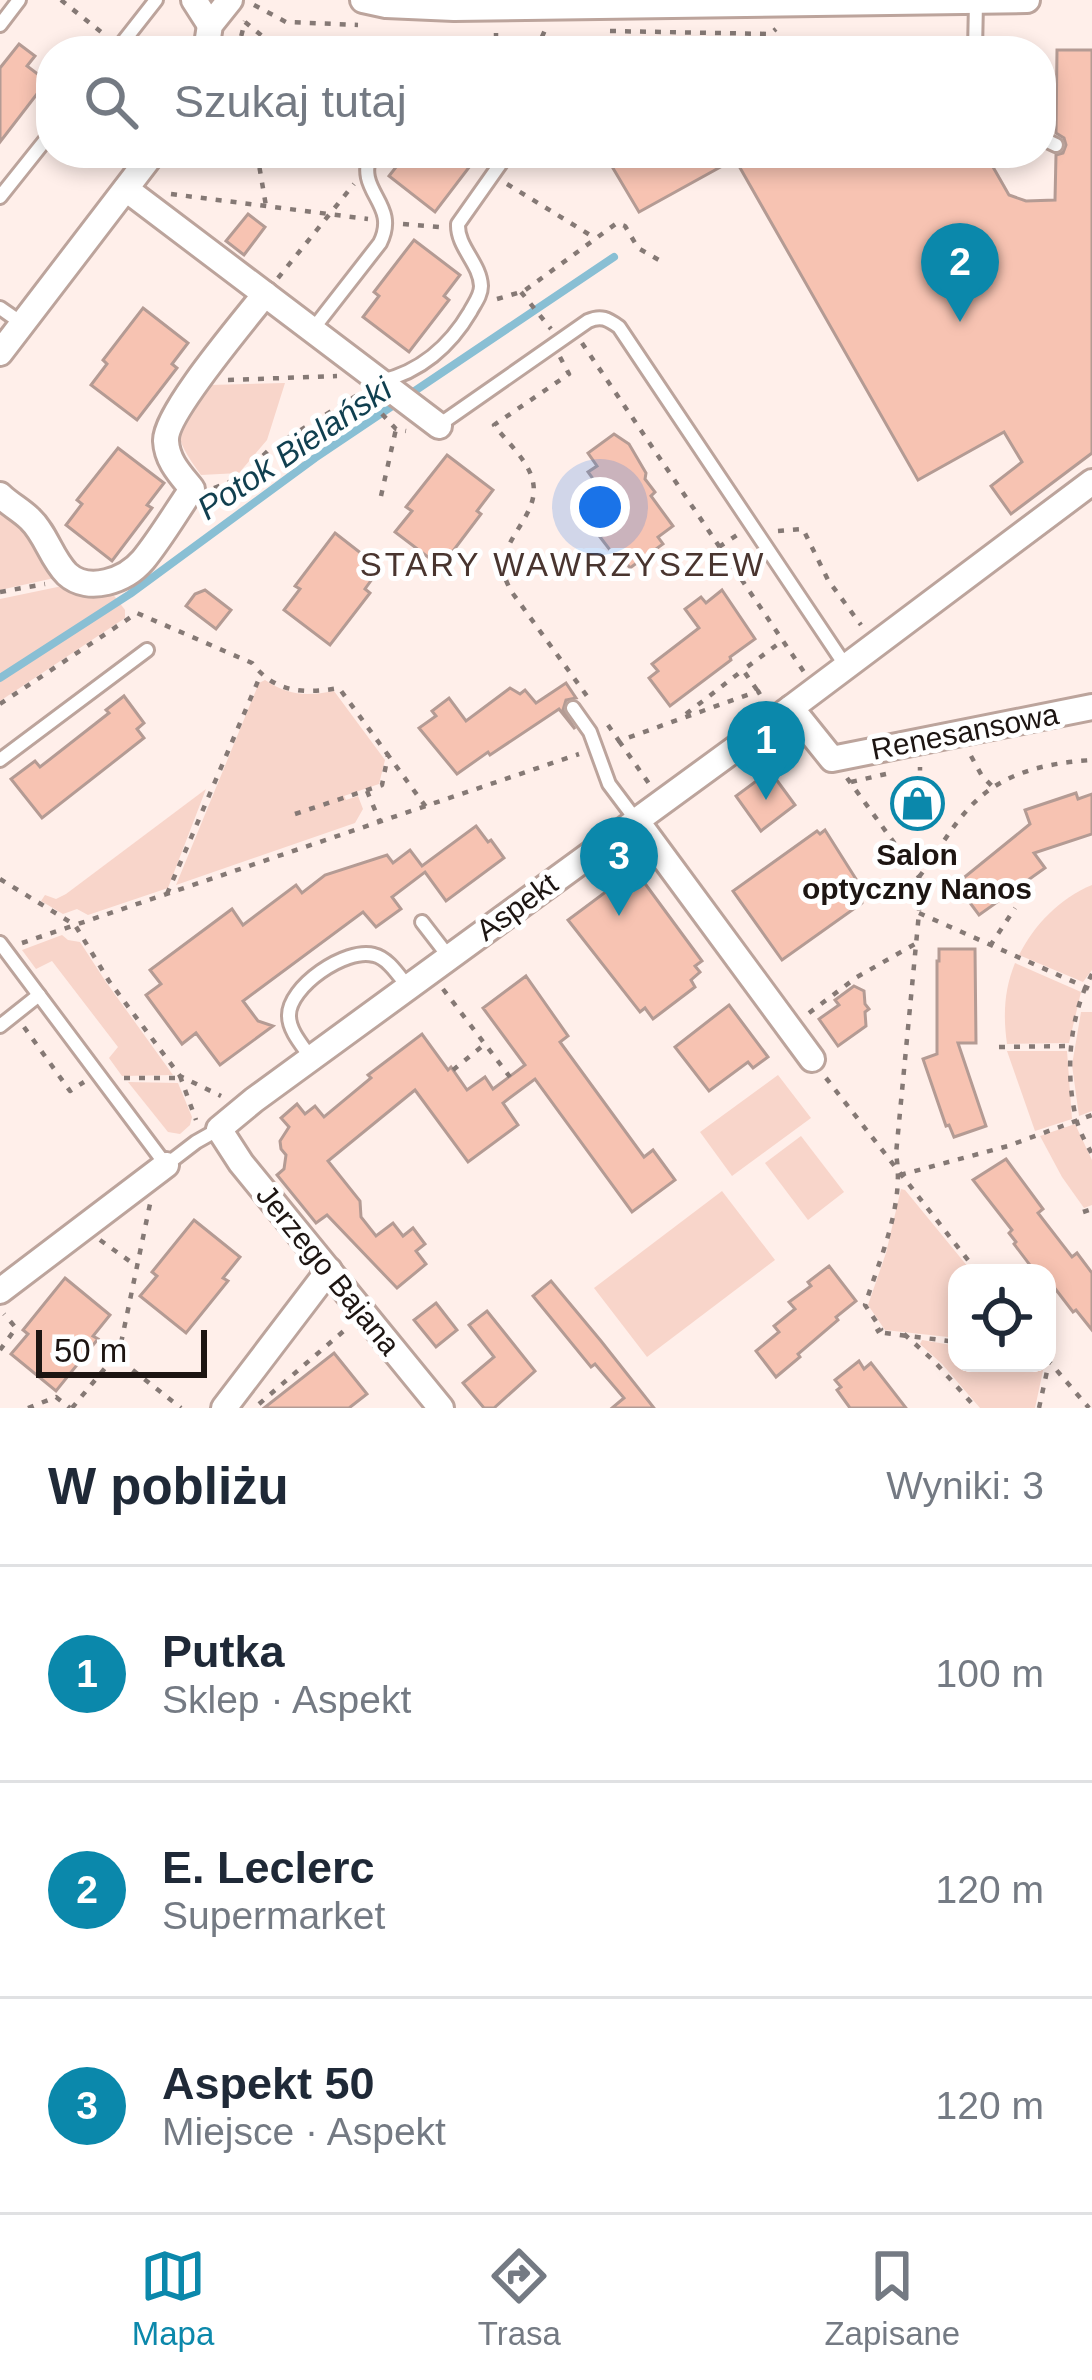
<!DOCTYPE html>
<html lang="pl">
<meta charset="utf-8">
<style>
body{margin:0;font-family:Arial,sans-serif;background:#f2f2f3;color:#1f2937}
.controls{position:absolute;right:36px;bottom:36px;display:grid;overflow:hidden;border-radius:24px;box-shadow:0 6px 18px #0003}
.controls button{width:108px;height:108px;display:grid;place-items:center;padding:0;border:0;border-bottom:3px solid #e0e1e3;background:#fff;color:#1f2937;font:60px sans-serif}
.scale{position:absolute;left:36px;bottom:30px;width:171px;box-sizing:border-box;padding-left:12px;border:6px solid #1d1512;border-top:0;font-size:33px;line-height:42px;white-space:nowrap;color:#1d1512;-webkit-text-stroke:9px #fff;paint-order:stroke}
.you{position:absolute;left:600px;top:507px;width:42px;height:42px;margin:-30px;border:9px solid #fff;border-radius:50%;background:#1a73e8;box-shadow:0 0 0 18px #1a73e833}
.badge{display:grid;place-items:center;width:78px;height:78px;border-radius:50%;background:#0b88ab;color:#fff;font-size:39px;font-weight:700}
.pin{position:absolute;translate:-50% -99px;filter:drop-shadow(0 3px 6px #0008)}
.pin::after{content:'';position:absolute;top:63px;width:42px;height:36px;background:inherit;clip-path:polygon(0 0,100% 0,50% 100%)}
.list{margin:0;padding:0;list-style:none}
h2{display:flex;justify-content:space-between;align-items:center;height:156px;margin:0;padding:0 48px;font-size:51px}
h2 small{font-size:39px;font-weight:400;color:#747a83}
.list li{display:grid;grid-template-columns:78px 1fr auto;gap:36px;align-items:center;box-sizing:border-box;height:216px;padding:0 48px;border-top:3px solid #e0e1e3}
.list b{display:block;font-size:45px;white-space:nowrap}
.list p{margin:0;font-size:39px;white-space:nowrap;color:#747a83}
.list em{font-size:39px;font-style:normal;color:#747a83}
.icon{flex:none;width:66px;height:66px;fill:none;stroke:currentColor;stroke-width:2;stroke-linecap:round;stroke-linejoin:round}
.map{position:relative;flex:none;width:1092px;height:1408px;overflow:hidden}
.search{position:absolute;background:#fff;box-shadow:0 6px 18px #0003;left:36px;right:36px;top:36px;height:132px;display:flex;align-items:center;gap:30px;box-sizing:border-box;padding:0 42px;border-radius:48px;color:#747a83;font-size:45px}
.sheet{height:804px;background:#fff}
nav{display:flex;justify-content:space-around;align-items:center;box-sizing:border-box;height:168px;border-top:3px solid #e0e1e3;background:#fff;font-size:33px;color:#747a83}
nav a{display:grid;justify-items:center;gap:6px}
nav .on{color:#0b88ab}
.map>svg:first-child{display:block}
</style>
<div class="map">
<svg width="1092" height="1408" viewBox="0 0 1092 1408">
<rect width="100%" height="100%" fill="#ffefea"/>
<!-- green -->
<g fill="#f8d5ca">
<path d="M285,383l-18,57 -28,33 -38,2c-34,-46 -25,-48 9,-90z"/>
<path d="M0,511l32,23 27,43 -59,13z"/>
<path d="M67,585l42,4 16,21v8l-125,83v-102z"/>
<path d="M265,680c24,16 42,16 69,11l51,69 -6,24 -35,12 2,4 12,-4 5,13 -8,14 -179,62 83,-202z"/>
<path d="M206,789l-38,99 -80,27 -11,-6 -14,5 -22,-13 4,-6 11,4 10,-5z"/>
<path d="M1092,885v85l-9,12 -64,-27c15,-30 41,-57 73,-70z"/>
<path d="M62,935l6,5 12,2 26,40 67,93 -51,1 -13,-18 9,-11 -66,-86 -16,8 -14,-19z"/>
<path d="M1015,963l66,29 -12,51 -62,1c-4,-29 -3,-54 8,-81z"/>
<path d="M1081,1012h11v99l-13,5 -7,-51z"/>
<path d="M1007,1051h60l5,68 -37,12z"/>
<path d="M778,1075l33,43 -79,58 -32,-44z"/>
<path d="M128,1082l50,1 14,34 -2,8 -10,9 -12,-2z"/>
<path d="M1075,1124l17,36v45l-8,3 -22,-31 -22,-41z"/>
<path d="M801,1136l43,56 -36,28 -43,-57z"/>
<path d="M901,1189l4,1 68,83h-16v65l-72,-8 -17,-25 18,-52z"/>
<path d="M722,1191l53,69 -128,97 -53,-69z"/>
<path d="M922,1340l35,6v17h77l10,3 -9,42h-55l-38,-44 -22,-20z"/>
</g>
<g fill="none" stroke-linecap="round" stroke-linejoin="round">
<!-- stream -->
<path stroke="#89bfd4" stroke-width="8" d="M0,678l130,-84 185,-136 299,-201"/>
</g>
<!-- building -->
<g fill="#f7c3b2" stroke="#b49b94" stroke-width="3">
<path d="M19,44l16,12 -8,10 20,15 -47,61v-74z"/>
<path d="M1057,50h35v403l-81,61 -20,-28 31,-24 -18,-30 -86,48 -183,-321 -96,53 -35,-59h381l24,42 17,6 29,-1 1,-45 7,-2 3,-8 -2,-7 -8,-5z"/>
<path d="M407,153h73l-45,59 -46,-36z"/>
<path d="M248,214l17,13 -21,28 -18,-14z"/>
<path d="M414,240l46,35 -16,21 5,4 -40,52 -46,-35 16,-21 -5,-4z"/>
<path d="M143,308l45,35 -16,21 5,4 -40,52 -46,-35 16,-21 -4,-4z"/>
<path d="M614,434l15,10 17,29 -1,6 10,13 -4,4 22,30 -15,11 5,7 -33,24 -13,-17 -4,3 -13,-17 20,-15 -3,-3 3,-3 -32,-44 9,-6 -9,-13z"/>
<path d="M118,448l46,35 -17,22 5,3 -40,53 -46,-36 16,-21 -5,-4z"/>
<path d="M447,455l46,35 -16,21 4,3 -40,53 -46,-35 17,-21 -6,-4z"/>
<path d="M335,533l45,35 -15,21 5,4 -40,52 -46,-35 16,-21 -5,-3z"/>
<path d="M205,590l26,20 -15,19 -30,-23 9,-12z"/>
<path d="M722,590l33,49 -25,18 1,3 -61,46 -21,-28 9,-7 -6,-7 47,-36 -14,-19 16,-12 5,6z"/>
<path d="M566,683l10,15 -10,2 -3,10 12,19 -16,-20 -69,46 -2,-3 -31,22 -38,-46 17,-12 -4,-5 17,-13 17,23 44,-33 10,6 5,-4 11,13z"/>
<path d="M124,696l20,27 -7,6 7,9 -102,80 -31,-39 24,-18 5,6 69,-54 -3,-3z"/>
<path d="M770,771l25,34 -34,26 -25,-35z"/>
<path d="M925,784l13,17 -30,20 -12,-17z"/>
<path d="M1076,793l2,6 14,-5v40l-58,19 11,15 -66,47 -23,-31 74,-60 -5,-14z"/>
<path d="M476,826l12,16 3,-2 13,18 -58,43 -21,-29 -33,25 9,12 -25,18 -13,-15 -120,89 15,20 15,5 -53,39 -24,-32 -14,11 -36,-49 15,-11 -11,-14 82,-61 11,16 53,-40 6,8 23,-18 62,-20 6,8 17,-13 12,16z"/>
<path d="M825,830l36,57 1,16 -80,57 -49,-69 84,-60 3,3z"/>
<path d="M635,870l67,91 -7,5 5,6 -9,8 4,7 -42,32 -8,-11 -5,4 -72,-92z"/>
<path d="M939,949h36l1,94h-18l28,83 -32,11 -5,-12 -3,1 -23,-67 14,-5v-93h2z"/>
<path d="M526,976l42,60 -8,6 84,115 9,-7 22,30 -43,32 -97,-133 -32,24 15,22 -50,37 -53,-72 -87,71 32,40 1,16 15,19 17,-13 10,13 10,-8 12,16 -9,7 10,13 -29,24 -70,-73 -11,8 -39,-48 7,-6 2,-14 -5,-6 -1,-8 9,-14 -8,-9 16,-14 8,10 10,-8 9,11 47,-39 -3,-3 54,-41 26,36 3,-3 16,23 18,-13 8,12 32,-24 -42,-57z"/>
<path d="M854,986l10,5 1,13 4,5 -4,3 1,14 -28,20 -19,-27 20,-14 -4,-5z"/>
<path d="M729,1005l39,52 -15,11 -5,-6 -39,29 -34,-44z"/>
<path d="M1006,1159l37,50 -5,4 34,44 5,-4 15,20v57l-16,-20 -3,2 -26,-34v-5h-11l-22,-29 2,-2 -7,-9 3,-3 -39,-50z"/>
<path d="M194,1220l46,37 -17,21 5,3 -42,52 -46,-37 17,-20 -5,-4z"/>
<path d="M829,1266l27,35 -20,16 2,3 -40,34 2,3 -24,20 -20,-26 23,-19 -5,-6 21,-17 -6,-7 22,-16 -3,-4z"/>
<path d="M65,1278l45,37 -17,21 5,3 -42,52 -45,-37 17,-20 -5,-4z"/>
<path d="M551,1281l50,60 53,67h-42l12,-10 -29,-34 -4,3 -58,-71z"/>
<path d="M436,1303l21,27 -21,17 -22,-27z"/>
<path d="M487,1311l48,60 -41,37h-10l-21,-25 31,-26 -25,-32z"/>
<path d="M334,1353l33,41 -18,14h-85z"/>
<path d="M859,1361l5,8 7,-6 35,45h-56l-13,-18 4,-3 -6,-7z"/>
</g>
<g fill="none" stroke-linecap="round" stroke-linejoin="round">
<defs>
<g id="lane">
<path d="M0,25l19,-25"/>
<path d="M116,51l40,-51"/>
<path d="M975,51l1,-49"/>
<path d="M1041,138l15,7"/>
<path d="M0,197l51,-64"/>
<path d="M0,308l23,16"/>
<path d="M313,329l67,-86c20,-40 -26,-51 -9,-90"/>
<path d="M381,381c39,-9 69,-35 89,-69 4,-8 11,-16 11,-26 -1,-23 -24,-39 -23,-62l50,-71"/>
<path d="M439,425l149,-104c13,-6 20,-2 31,6l226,338"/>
<path d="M573,708l17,24 19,52 27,36"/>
<path d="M0,760l147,-110"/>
<path d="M422,922l27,35"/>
<path d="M0,943l166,222 30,-23 23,-13"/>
<path d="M0,1026l39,-31"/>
<path d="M311,1058c-8,-12 -22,-27 -22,-42 -1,-29 57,-69 85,-61 14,3 25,21 34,32"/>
</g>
<g id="street">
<path d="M194,0l16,25"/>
<path d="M363,0l23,5 68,3 573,-8"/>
<path d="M206,51l4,-26 20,-25"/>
<path d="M126,189l313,237"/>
<path d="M0,353l153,-200"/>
<path d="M0,495c9,9 21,15 30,24 16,15 21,39 37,55 22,20 59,6 76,-14 18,-22 33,-48 49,-71 -12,-15 -25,-28 -26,-48 -2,-27 79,-121 99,-147"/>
<path d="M791,708l41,51 260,-52"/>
<path d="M636,820l176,239"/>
<path d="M0,1291l166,-126"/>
<path d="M224,1408l105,-138"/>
<path d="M441,1408l-200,-245 -22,-34 35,-29 537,-392 301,-226"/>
</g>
</defs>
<!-- lane casing -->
<use href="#lane" stroke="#bca49c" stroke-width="18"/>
<!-- street casing -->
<use href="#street" stroke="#bca49c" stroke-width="30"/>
<!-- path -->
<g stroke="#857975" stroke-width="4.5" stroke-dasharray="6 9" stroke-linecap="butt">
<path d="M61,0l45,36"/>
<path d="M254,5l32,17 72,3"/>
<path d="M245,22l17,14 10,15"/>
<path d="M610,31l160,3 6,-5"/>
<path d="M242,51l-1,-14 4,-16"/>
<path d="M496,51v-18"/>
<path d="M536,51l9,-21"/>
<path d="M257,153l9,53"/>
<path d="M507,184l88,54"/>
<path d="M171,194l197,25"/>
<path d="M403,224l36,3"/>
<path d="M278,278l76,-94"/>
<path d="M521,292l30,37"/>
<path d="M497,299l27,-8 93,-68 8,3 13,22 28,16"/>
<path d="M582,343l222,329"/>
<path d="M560,357l9,17 -75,51c12,16 35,36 39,57 7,34 -34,56 -29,91 1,6 4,12 7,18l76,105"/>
<path d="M228,380l109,-4"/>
<path d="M382,414l14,15 10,2"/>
<path d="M214,488l26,-10 30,-29 89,-55"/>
<path d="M381,496l15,-67"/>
<path d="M778,531l25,-2 25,51 33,45"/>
<path d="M719,547l18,-12"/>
<path d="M0,592l45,-8"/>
<path d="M757,690l-14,-20 39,-29"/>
<path d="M0,704l137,-91 115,50c23,30 52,31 87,25l49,67"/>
<path d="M686,714l57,-44"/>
<path d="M608,725l11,16 139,-50 7,12"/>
<path d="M619,741l31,44"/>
<path d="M971,756l11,20 12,12"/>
<path d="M847,778l72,99v36l-23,241c9,50 -16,104 -31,151l16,24 -5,3 81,10"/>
<path d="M851,782l35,-8"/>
<path d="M367,791l13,31"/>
<path d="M910,794l-2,-3 12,-9v-15"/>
<path d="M295,814l87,-29 6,-30 38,52"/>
<path d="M919,877c17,-22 31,-49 51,-70 32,-35 77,-44 122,-47"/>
<path d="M0,879l75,46 34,56 71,95 41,20"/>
<path d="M167,894l94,-220"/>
<path d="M919,913l173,77"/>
<path d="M22,943l557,-189"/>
<path d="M990,946l25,-38"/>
<path d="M1092,974c-23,42 -27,99 -16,144 3,13 10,25 16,36"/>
<path d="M443,989l67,88"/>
<path d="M809,1013l48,-36 58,-33"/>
<path d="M24,1027l46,64 14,-9"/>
<path d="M999,1047l72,-1"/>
<path d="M453,1070l32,-26"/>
<path d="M180,1076l16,44"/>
<path d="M124,1078h54"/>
<path d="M826,1078l152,195"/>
<path d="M900,1175l108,-29 84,-31"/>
<path d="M1083,1212l9,-3"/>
<path d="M100,1240l35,25"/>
<path d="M904,1334l30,27 42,47"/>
<path d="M0,1350l16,-22 -12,-14"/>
<path d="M115,1356l5,-8 30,-144"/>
<path d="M1047,1359l42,49"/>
<path d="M259,1404l87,-75"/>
<path d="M28,1408l28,-11 14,11"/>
<path d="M72,1408l43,-52 66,52"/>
<path d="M1039,1408l10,-46"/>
</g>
<!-- lane -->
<use href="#lane" stroke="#fff" stroke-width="12"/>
<!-- street -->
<use href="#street" stroke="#fff" stroke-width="24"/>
</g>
<!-- icons -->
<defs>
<symbol id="shop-ring" viewBox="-11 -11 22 22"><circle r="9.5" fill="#fff" stroke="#0b88ab" stroke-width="1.5"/><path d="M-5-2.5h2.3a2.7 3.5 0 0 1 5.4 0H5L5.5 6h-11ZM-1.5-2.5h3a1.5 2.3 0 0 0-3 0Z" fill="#0b88ab"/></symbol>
</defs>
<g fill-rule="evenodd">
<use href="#shop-ring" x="888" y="774" width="59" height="59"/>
</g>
<g text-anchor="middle" stroke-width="10" stroke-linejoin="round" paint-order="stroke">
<!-- street labels -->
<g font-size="30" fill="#1d1512" stroke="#fff">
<text transform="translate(965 732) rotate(-11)" y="10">Renesansowa</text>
<text transform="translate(517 907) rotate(-36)" y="10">Aspekt</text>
<text transform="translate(328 1270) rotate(51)" y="10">Jerzego Bajana</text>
</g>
<!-- poi labels -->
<g font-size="30" font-weight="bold" fill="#1d1512" stroke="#fff">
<text x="917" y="865">Salon<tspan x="917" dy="34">optyczny Nanos</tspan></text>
</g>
<!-- water labels -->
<g font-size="33" font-style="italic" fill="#103f4f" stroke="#fff">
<text transform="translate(294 448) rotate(-34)" y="12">Potok Bielański</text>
</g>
<!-- neighbourhood labels -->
<g font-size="33" letter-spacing="3" fill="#49352f" stroke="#fff">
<text x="563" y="576">STARY WAWRZYSZEW</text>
</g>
</g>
</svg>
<div class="controls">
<button><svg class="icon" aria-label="locate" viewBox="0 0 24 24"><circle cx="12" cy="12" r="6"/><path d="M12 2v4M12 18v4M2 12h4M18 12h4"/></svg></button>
</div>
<div class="scale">50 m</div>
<div class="you"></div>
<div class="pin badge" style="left:766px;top:800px">1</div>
<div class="pin badge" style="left:960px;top:322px">2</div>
<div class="pin badge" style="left:619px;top:916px">3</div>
<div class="search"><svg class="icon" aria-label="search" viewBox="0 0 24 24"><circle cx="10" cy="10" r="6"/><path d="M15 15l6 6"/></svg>Szukaj tutaj</div>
</div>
<section class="sheet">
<h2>W pobliżu<small>Wyniki: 3</small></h2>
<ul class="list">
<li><span class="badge">1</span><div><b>Putka</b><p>Sklep · Aspekt</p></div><em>100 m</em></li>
<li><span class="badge">2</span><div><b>E. Leclerc</b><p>Supermarket</p></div><em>120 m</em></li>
<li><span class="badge">3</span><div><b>Aspekt 50</b><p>Miejsce · Aspekt</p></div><em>120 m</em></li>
</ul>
</section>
<nav>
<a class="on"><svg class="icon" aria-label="map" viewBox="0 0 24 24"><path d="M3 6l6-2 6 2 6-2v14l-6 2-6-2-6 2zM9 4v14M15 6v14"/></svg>Mapa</a>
<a><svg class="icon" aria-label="directions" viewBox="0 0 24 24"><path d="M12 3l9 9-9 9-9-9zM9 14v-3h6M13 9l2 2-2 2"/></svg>Trasa</a>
<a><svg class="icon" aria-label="saved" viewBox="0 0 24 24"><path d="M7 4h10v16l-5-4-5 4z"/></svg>Zapisane</a>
</nav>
